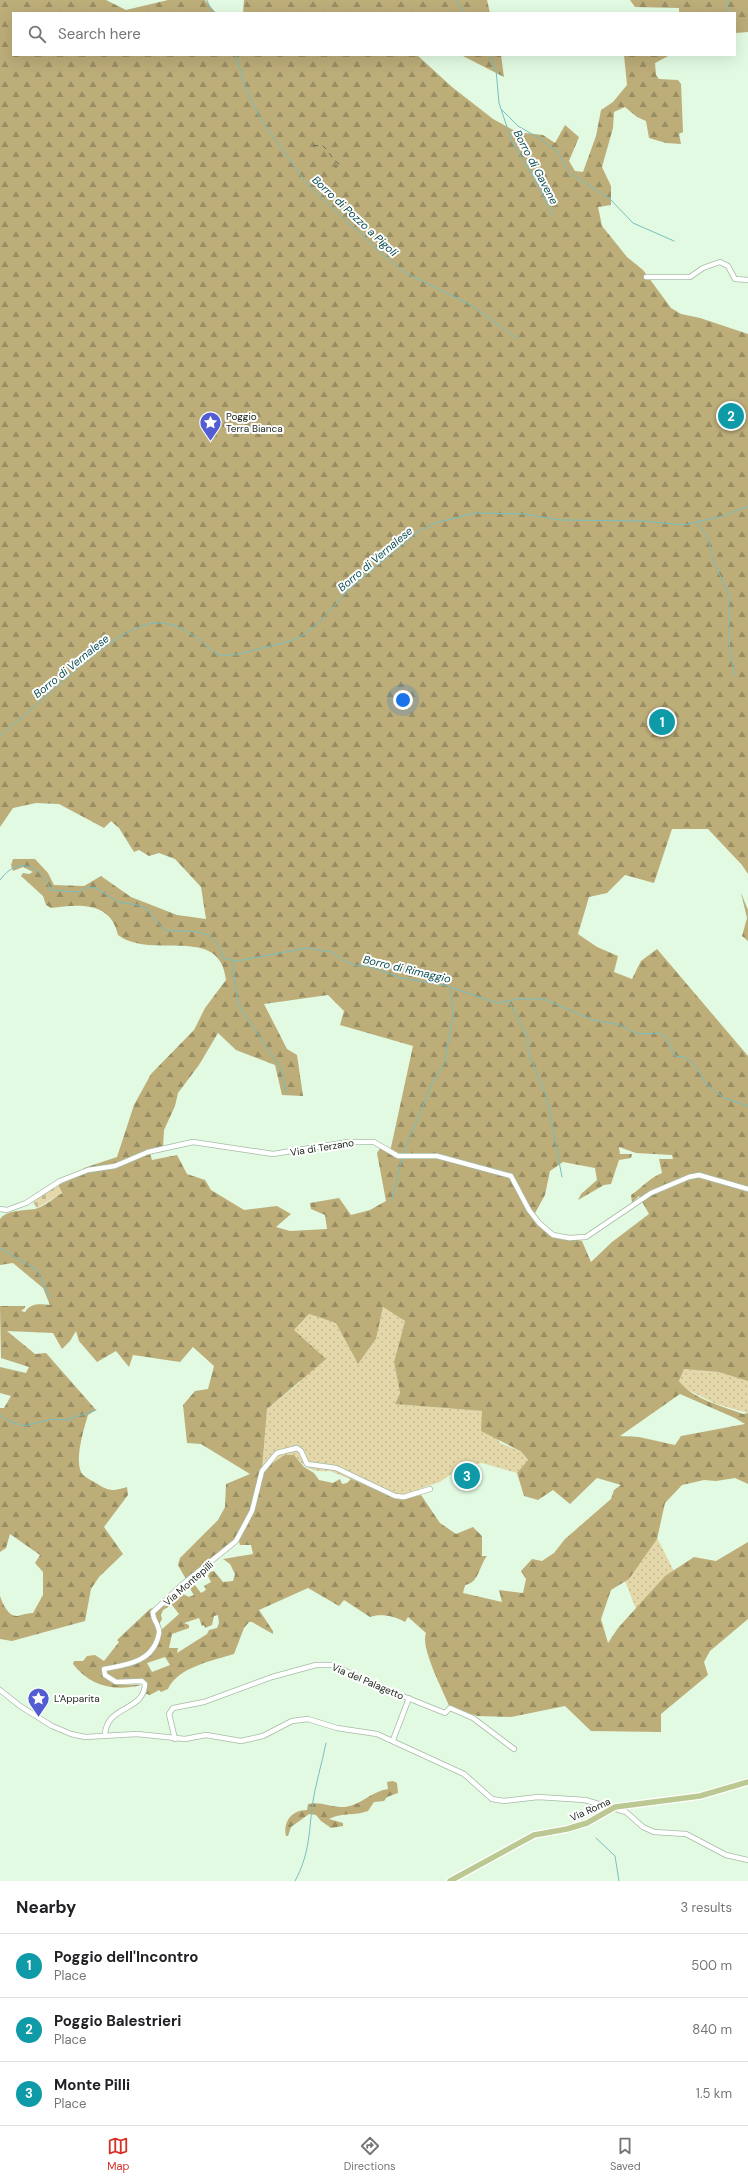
<!DOCTYPE html>
<style>
body{margin:0;font-family:"DM Sans",sans-serif;background:#f6f6f6;color:#202124}
.you{position:absolute;left:403px;top:700px;width:14px;height:14px;margin:-10px;border:3px solid #fff;border-radius:50%;background:#1a73e8;box-shadow:0 0 0 6px #1a73e833}
.badge{display:grid;place-items:center;width:26px;height:26px;border-radius:50%;background:#d93025;color:#fff;font-size:13px;font-weight:700}
.pin{position:absolute;translate:-50% -50%;border:2px solid #fff;box-shadow:0 1px 4px #0006}
.list{margin:0;padding:0;list-style:none}
h2{display:flex;justify-content:space-between;align-items:center;height:52px;margin:0;padding:0 16px;font-size:17px}
h2 small{font-size:13px;font-weight:400;color:#757577}
.list li{display:grid;grid-template-columns:26px 1fr auto;gap:12px;align-items:center;box-sizing:border-box;height:64px;padding:0 16px;border-top:1px solid #e0e0e0}
.list b{display:block;font-size:15px;white-space:nowrap}
.list p{margin:0;font-size:13px;white-space:nowrap;color:#757577}
.list em{font-size:13px;font-style:normal;color:#757577}
.icon{flex:none;width:22px;height:22px;fill:none;stroke:currentColor;stroke-width:2;stroke-linecap:round;stroke-linejoin:round}
.map{position:relative;flex:none;width:748px;height:1881px;overflow:hidden}
.search{position:absolute;background:#fff;box-shadow:0 4px 16px #0002;left:12px;right:12px;top:12px;height:44px;display:flex;align-items:center;gap:10px;box-sizing:border-box;padding:0 14px;border-radius:0px;color:#757577;font-size:15px}
.sheet{height:244px;background:#fff}
nav{display:flex;justify-content:space-around;align-items:center;box-sizing:border-box;height:56px;border-top:1px solid #e0e0e0;background:#fff;font-size:11px;color:#757577}
nav a{display:grid;justify-items:center;gap:2px}
nav .on{color:#d93025}
.map>svg:first-child{display:block}
</style>
<div class="map">
<svg width="748" height="1881" viewBox="0 0 748 1881">
<defs>
<pattern id="green-dots" width="8" height="8" patternUnits="userSpaceOnUse"><rect width="8" height="8" fill="#e4d7a9"/><path d="M2 2h.1M6 6h.1" fill="none" stroke="#c3b991" stroke-width="1.8" stroke-linecap="round"/></pattern>
<pattern id="forest-firs" width="22" height="20" patternUnits="userSpaceOnUse"><rect width="22" height="20" fill="#bcad79"/><path d="M5 1l3.5 6h-7zM16 11l3.5 6h-7z" fill="#988d63"/></pattern>
<pattern id="cemetery-stones" width="16" height="16" patternUnits="userSpaceOnUse"><rect width="16" height="16" fill="#e4d7a9"/><path d="M2 7V4a2 2 0 0 1 4 0v3zM10 15v-3a2 2 0 0 1 4 0v3z" fill="#c3b991"/></pattern>
</defs>
<rect width="100%" height="100%" fill="#e2fae2"/>
<!-- green -->
<g fill="url(#green-dots)">
<path d="M383,1307l22,14 -11,41 6,31 -5,11 87,7 18,32 22,9 6,8 -11,13 -35,-10 -21,4 -21,15 -21,7 2,6 -20,5 -71,-29c-19,1 -24,-2 -36,-16l-32,16 5,-62 33,-27 -6,-52 15,-16 27,9 22,41 18,-25z"/>
<path d="M684,1369l35,3 27,7 2,2v32l-32,-9 -32,-16 -5,-7z"/>
<path d="M657,1538l17,33 -9,5 -29,33 -11,-28 4,-2z"/>
</g>
<!-- forest -->
<g fill="url(#forest-firs)" fill-rule="evenodd">
<path d="M0,0h106l20,10 42,-10h37l11,13h-203v42h404l35,32 41,32 24,13 26,3 12,8 10,-18 14,12 -10,24 6,10 8,1 13,-36 5,-26 12,-8 14,-17 -3,-30h46l-15,8 1,12 3,4 19,1 3,4 2,48 -4,2 2,10 -15,-1 -17,-5 -3,-17 -9,-4 -12,-10 -11,5 -1,16 -11,39 9,19v19l-13,2 4,19 25,31 16,13 28,38 10,6 19,4 48,16v540l-6,-9 -34,-36h-36l-18,54 -29,-8 -18,18 -18,4 -11,37 19,13 21,9 -4,16 18,7 9,-18 16,-12 91,107v325l-29,-9 -35,-3 -5,12c13,18 43,25 64,33l5,-1v71l-13,-6 -19,3 -12,-1 -22,5 -17,18 -8,36 -28,40 -18,11 -10,29 7,24 10,-15 47,-52 29,-19 22,4 32,-19v77l-38,32 -6,11 4,13 -47,39v18l-70,-1 -26,-25 -54,11 -33,-1 -28,-8c-6,-16 -30,-60 -24,-75l-18,-16 -3,5c-10,-6 -25,-9 -35,-5l-26,-17 -5,6 -31,-18 -49,22 14,21v3l-21,-12h-3l-5,6 -10,26c-22,7 -56,13 -66,35l-7,3 -2,-2 -9,5 -7,-2 -1,-12 -26,1 -11,-7c5,14 25,9 36,10 -27,7 -51,1 -68,-21l1,-3h9l4,-5 8,-1 9,6 15,-19 -2,-2 33,-31 9,-3h7l13,-14 10,5 5,-2 -5,-8 5,-3 7,9 5,-3 -2,-4 7,-4 -3,-6 2,-4 4,-1 9,11 10,-1 2,-7 -5,-10 -7,-5 30,-5 -2,-9h-11l-2,-8 -51,44 -9,-16 2,-7 38,-38 7,-13 1,-23 24,-10 -49,-30 -14,-1 -4,-38 12,-14 13,-2 6,-23 -21,-19 -13,15 -47,-7 -4,12 -13,-16 -19,11 -18,-21 -3,-10 -6,10 -8,8 -9,-16 -46,-2 28,23 11,-1 50,57 -8,5c-4,13 -15,49 -5,60 4,3 9,6 13,8 14,9 16,8 31,4l1,8 -24,32 19,27 -24,23 -8,12 -6,32 -73,20 -12,-2v-43c3,9 10,24 21,19 5,-1 7,-2 12,-2l10,-18v-23l-8,-9 5,-8 -30,-21 -4,14 -6,4v-144h4l7,-12 -11,-3v-26l26,6 3,-6 -28,-9 -1,-52h25v2l-4,3 4,1c6,-9 15,-8 25,-7l-7,-17 -30,-25 -13,2v-46c9,-11 26,-7 38,-11 8,-3 16,-10 24,-15l-4,-8 21,-9 5,-8 33,-11 17,-52 17,-31 43,-44 11,-22 21,-28c-6,-57 -73,-19 -108,-45 -7,-34 -40,-31 -67,-27l-5,-3 -3,-9 -22,-20 2,-3 6,1 4,-2 -10,-5 -10,4 -2,-6 2,-6h22l13,14 6,12 30,1 17,-10 30,21 46,18 29,4 -5,-32 -26,-28 -16,-6 -10,3 -10,-6 -5,2 -15,-24 -8,-7 -7,7 -45,-24 -23,-1 -23,5 -13,19zM328,995l16,16 -4,14 73,21 -23,106 -8,-7 -5,8 9,48 -16,9 -19,5 -12,-17 -29,5 1,6 14,6 2,14 -37,2 -14,-4 15,-13 -14,-8 -33,4 -33,-20 -6,-10 -18,-6 -10,-19 -25,5 -3,-10 14,-3 1,-17 11,-24 3,-13 21,-28 19,-32 18,17 39,15 7,30 21,1 -6,-41 -10,-6 -23,-45zM619,1147l17,6 36,2 1,4h-14l3,14c-14,6 -19,14 -31,22l1,8 7,-7 10,18 -37,28 -21,20 -9,-21 -30,-8 -18,-18 11,-20 5,-24 13,-9 32,6 2,12 -16,14 -3,6 26,-15 7,-1 8,-24 12,-2 1,-4h-12zM383,1307l22,14 -11,41 6,31 -5,11 87,7 -1,20 41,21 6,8 -11,13 7,23 14,4 15,-10 17,14 27,-26 24,7 -7,5 -3,9 -46,40 -11,14 -12,8 -10,-2 -11,12 5,8 -3,14 -24,-3 3,12 -39,-9 2,-8c14,-2 14,-19 22,-29h-5v-20l-9,-9 -17,7 -16,-11 -19,-28 -20,5 -50,-21 -4,4 -5,1 -2,-5 -7,4 -14,-3 -5,-7 -10,-6 -10,-12h-9l-23,15 5,-61 59,-50 -32,-29 15,-16 27,9 22,41 18,-25zM680,1394l55,24 10,6 -64,12 -6,9 -36,-8 -19,-1zM172,1605l7,9 -20,18 -1,-6 4,-7 -1,-4 2,-5zM218,1615l1,8 -2,5 -8,2 -2,4 -30,19 1,-5h-9l3,-14 17,-6v-3l-5,-2 15,-5 3,8 2,-1 1,3 7,-3 2,-9zM165,1657l5,8 -18,7 -5,-9z"/>
<path d="M244,0h243l3,13h-247z"/>
<path d="M630,0h118v32l-13,1v-20h-56v-5l-44,-1z"/>
<path d="M461,55h40l3,22z"/>
<path d="M741,893l7,17v31l-6,-5 5,-18z"/>
<path d="M393,1781l4,2 1,10 -11,4 -3,4 -10,1 -6,9c-14,5 -25,1 -39,8l14,4v3l-12,2 -10,-7 -5,-6 -7,-1 -18,13 -3,9h-2c-3,-15 6,-26 21,-26l1,-6c12,-3 25,4 37,3 16,-2 27,-16 43,-18l-1,-7z"/>
</g>
<!-- cemetery -->
<path fill="url(#cemetery-stones)" d="M58,1186l4,7 -25,15 -5,-7z"/>
<g fill="none" stroke-linecap="round" stroke-linejoin="round">
<!-- stream -->
<g stroke="#78bfc1" stroke-width="1">
<path d="M207,0l5,13"/>
<path d="M456,0l9,13"/>
<path d="M726,11l3,-11"/>
<path d="M236,55l10,34 14,29 46,65 75,70 25,20 65,32 47,34"/>
<path d="M490,55l6,15 3,33 13,39 24,39 17,35"/>
<path d="M502,110l16,16 21,12 19,14 8,16 7,7 37,24 23,24 41,18"/>
<path d="M698,523l10,15 5,22 16,35v47l5,34"/>
<path d="M0,736c14,-13 29,-24 42,-36 26,-23 86,-82 121,-77 23,3 37,18 55,32h16l57,-14 14,-7 15,-12 29,-33 70,-58 17,-8 38,-10 51,1 35,6 83,1 41,4 39,-9 25,-10"/>
<path d="M0,880c18,-25 40,-15 51,10l28,2 10,-5 7,1 22,14 20,3 9,4 17,21c16,3 40,-3 51,11 4,4 6,12 8,17l14,3 69,-13 26,4 12,9 14,5h10l34,12 42,7 53,18 21,-4h26l49,21 24,4 21,10 21,-1 6,3 10,20 9,1 11,8 10,18 19,15 24,8"/>
<path d="M232,961l6,43 42,63 7,25"/>
<path d="M509,1002l19,35v15l19,46 15,79"/>
<path d="M403,1154l31,-75 10,-15 9,-47 -2,-29"/>
<path d="M392,1200l10,-43"/>
<path d="M0,1248l37,22 13,28"/>
<path d="M0,1415l11,7 13,4 28,-7 15,1 29,-10"/>
<path d="M596,1838l19,18 4,25"/>
<path d="M295,1881c14,-26 14,-46 17,-74 3,-22 10,-43 14,-64"/>
</g>
<defs>
<g id="minor">
<path d="M646,277h44l13,-9 17,-6 8,4 7,13 13,1"/>
<path d="M0,1209l7,1 19,-7 34,-22 28,-11 27,-4 33,-14 45,-10 80,12 75,-12h26l24,14h39l74,20 18,34 10,13 14,12 16,3 17,-1 65,-44 38,-16 10,-2 49,14"/>
<path d="M0,1690l20,16 32,20 19,8 14,3 52,-3 48,5 21,-4 35,6 22,-5 29,-15 16,-2 29,9 40,6 87,40 28,25 12,2 34,-4 47,3 41,12 17,15 11,5 32,2 40,21 22,5"/>
<path d="M105,1735c1,-30 39,-23 40,-51l-3,-3 -26,1 -11,-7 -1,-6c23,-4 50,-7 55,-36 1,-8 -7,-13 -6,-21l30,-28 53,-43 16,-30 10,-40 15,-18 20,-5 4,3 6,13 29,4 59,28 9,1 26,-8"/>
<path d="M175,1739l-6,-25 4,-6 31,-6 68,-25 44,-12h16l58,26 55,22 5,-5 23,10 41,31"/>
<path d="M393,1740l16,-42"/>
</g>
<path id="major" d="M450,1881l84,-46 33,-6 20,-6 28,-16 85,-11 48,-14"/>
</defs>
<!-- minor casing -->
<use href="#minor" stroke="#a5bca6" stroke-width="6"/>
<!-- major casing -->
<use href="#major" stroke="#fff" stroke-width="8"/>
<!-- minor -->
<use href="#minor" stroke="#fff" stroke-width="4.5"/>
<!-- major -->
<use href="#major" stroke="#bcc892" stroke-width="5.5"/>
<!-- rail -->
<path stroke="#606e60" stroke-width="1" stroke-dasharray="5 5" stroke-linecap="butt" d="M313,146l9,-1c7,6 10,14 17,19v3h-4"/>
</g>
<!-- icons -->
<defs>
<symbol id="sight-pin" viewBox="-11 -11 22 30"><path d="M0 17L-7.5 6A9.5 9.5 0 1 1 7.5 6Z" fill="#535dd3" stroke="#fff"/><path d="M0-6L1.8-2.2L6-1.7L2.9 1.2L3.7 5.4L0 3.3L-3.7 5.4L-2.9 1.2L-6-1.7L-1.8-2.2Z" fill="#fff"/></symbol>
</defs>
<g fill-rule="evenodd">
<use href="#sight-pin" x="198" y="410" width="25" height="34"/>
<use href="#sight-pin" x="26" y="1686" width="25" height="34"/>
</g>
<g text-anchor="middle" stroke-width="4" stroke-linejoin="round" paint-order="stroke">
<!-- poi labels -->
<g font-size="10" fill="#202920" stroke="#fff" text-anchor="start">
<text x="226" y="420">Poggio<tspan x="226" dy="12">Terra Bianca</tspan></text>
<text x="54" y="1702">L'Apparita</text>
</g>
<!-- street labels -->
<g font-size="10" fill="#202920" stroke="#fff">
<text transform="translate(322 1147) rotate(-9)" y="4">Via di Terzano</text>
<text transform="translate(188 1583) rotate(-41)" y="4">Via Montepilli</text>
<text transform="translate(368 1681) rotate(23)" y="4">Via del Palagetto</text>
<text transform="translate(590 1809) rotate(-24)" y="4">Via Roma</text>
</g>
<!-- water labels -->
<g font-size="11" font-style="italic" fill="#0b4d4f" stroke="#fff">
<text transform="translate(536 167) rotate(62)" y="4">Borro di Gavene</text>
<text transform="translate(355 216) rotate(43)" y="4">Borro di Pozzo a Pigoli</text>
<text transform="translate(375 559) rotate(-40)" y="4">Borro di Vernalese</text>
<text transform="translate(71 666) rotate(-39)" y="4">Borro di Vernalese</text>
<text transform="translate(407 969) rotate(13)" y="4">Borro di Rimaggio</text>
</g>
</g>
</svg>
<div class="you"></div>
<div class="pin badge" style="left:662px;top:722px;background:#0f9aa8">1</div>
<div class="pin badge" style="left:731px;top:416px;background:#0f9aa8">2</div>
<div class="pin badge" style="left:467px;top:1476px;background:#0f9aa8">3</div>
<div class="search"><svg class="icon" aria-label="search" viewBox="0 0 24 24"><circle cx="10" cy="10" r="6"/><path d="M15 15l6 6"/></svg>Search here</div>
</div>
<section class="sheet">
<h2>Nearby<small>3 results</small></h2>
<ul class="list">
<li><span class="badge" style="background:#0f9aa8">1</span><div><b>Poggio dell'Incontro</b><p>Place</p></div><em>500 m</em></li>
<li><span class="badge" style="background:#0f9aa8">2</span><div><b>Poggio Balestrieri</b><p>Place</p></div><em>840 m</em></li>
<li><span class="badge" style="background:#0f9aa8">3</span><div><b>Monte Pilli</b><p>Place</p></div><em>1.5 km</em></li>
</ul>
</section>
<nav>
<a class="on"><svg class="icon" aria-label="map" viewBox="0 0 24 24"><path d="M3 6l6-2 6 2 6-2v14l-6 2-6-2-6 2zM9 4v14M15 6v14"/></svg>Map</a>
<a><svg class="icon" aria-label="directions" viewBox="0 0 24 24"><path d="M12 3l9 9-9 9-9-9zM9 14v-3h6M13 9l2 2-2 2"/></svg>Directions</a>
<a><svg class="icon" aria-label="saved" viewBox="0 0 24 24"><path d="M7 4h10v16l-5-4-5 4z"/></svg>Saved</a>
</nav>
